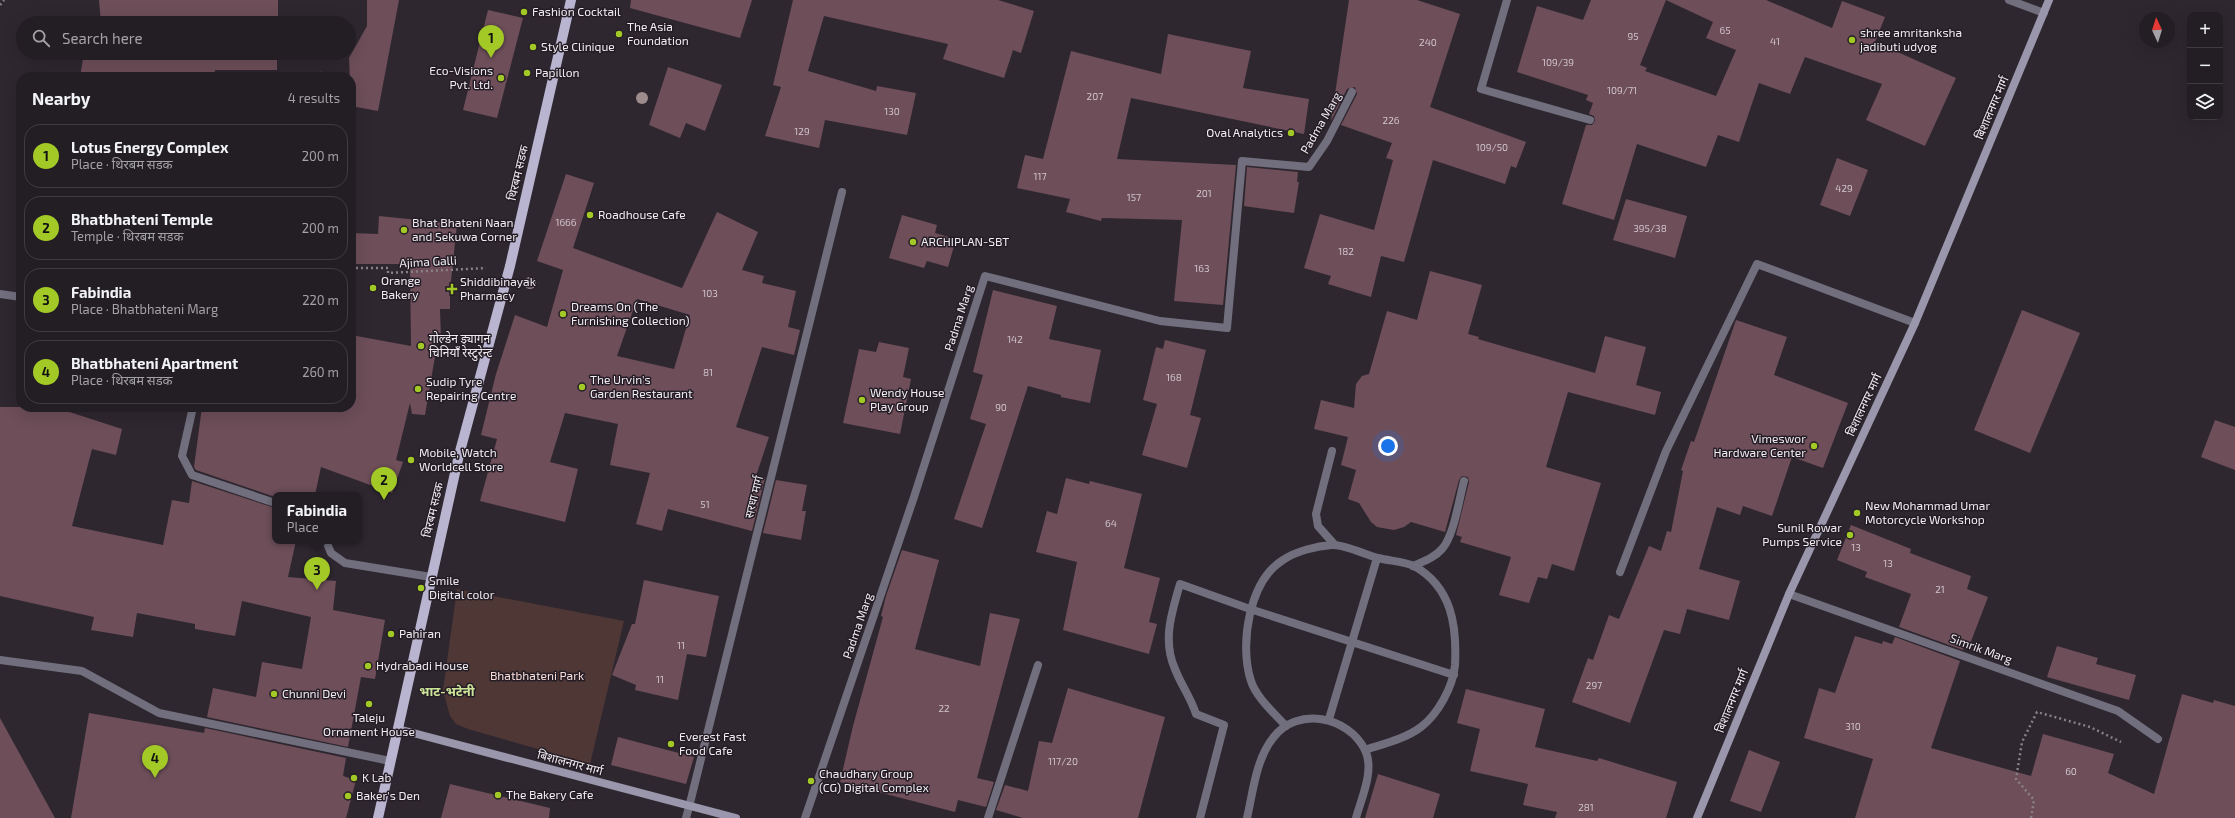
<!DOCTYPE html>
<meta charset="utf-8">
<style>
body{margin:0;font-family:"Exo 2","Noto Sans Devanagari",sans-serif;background:#2b262c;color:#f1f3f6}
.controls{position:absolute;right:12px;top:12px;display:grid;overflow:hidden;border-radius:8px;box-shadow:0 4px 16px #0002}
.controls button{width:36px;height:36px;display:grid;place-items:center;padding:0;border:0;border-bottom:1px solid #403b41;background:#231d24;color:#f1f3f6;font:20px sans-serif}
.compass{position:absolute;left:2139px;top:12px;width:36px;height:36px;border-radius:50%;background:#231d24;box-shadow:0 4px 16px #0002;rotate:356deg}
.you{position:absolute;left:1388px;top:446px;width:14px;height:14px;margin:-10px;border:3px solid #fff;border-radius:50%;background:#1a73e8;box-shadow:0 0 0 6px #1a73e833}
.badge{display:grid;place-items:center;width:26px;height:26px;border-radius:50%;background:#a3c926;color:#111;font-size:13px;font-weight:700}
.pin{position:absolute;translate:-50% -33px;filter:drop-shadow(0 1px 2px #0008)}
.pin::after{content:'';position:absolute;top:21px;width:14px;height:12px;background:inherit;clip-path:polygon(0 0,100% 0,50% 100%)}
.popup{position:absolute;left:272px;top:492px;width:90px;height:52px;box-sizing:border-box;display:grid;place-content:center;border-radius:8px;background:#231d24;filter:drop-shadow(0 1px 3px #0005);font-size:13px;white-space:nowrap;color:#a3a2a6}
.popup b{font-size:15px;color:#f1f3f6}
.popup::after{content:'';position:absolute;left:50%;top:100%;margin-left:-8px;border:8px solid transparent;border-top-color:#231d24}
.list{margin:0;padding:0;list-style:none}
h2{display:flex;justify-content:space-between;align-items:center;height:52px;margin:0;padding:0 16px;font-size:17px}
h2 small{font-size:13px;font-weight:400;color:#a3a2a6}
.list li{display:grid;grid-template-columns:26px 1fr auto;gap:12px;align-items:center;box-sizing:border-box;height:64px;margin:0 8px 8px;padding:0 8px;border:1px solid #403b41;border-radius:16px}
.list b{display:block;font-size:15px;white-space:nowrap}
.list p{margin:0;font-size:13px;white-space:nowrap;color:#a3a2a6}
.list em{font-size:13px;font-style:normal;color:#a3a2a6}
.icon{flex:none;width:22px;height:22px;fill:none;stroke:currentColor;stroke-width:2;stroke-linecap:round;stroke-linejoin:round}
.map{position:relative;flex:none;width:2235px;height:818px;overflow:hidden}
.search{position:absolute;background:#231d24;box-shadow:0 4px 16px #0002;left:16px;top:16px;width:340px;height:44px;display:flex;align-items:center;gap:10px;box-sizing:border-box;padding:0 14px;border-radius:22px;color:#a3a2a6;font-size:15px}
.panel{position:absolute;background:#231d24;box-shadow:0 4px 16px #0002;left:16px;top:72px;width:340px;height:340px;border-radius:16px}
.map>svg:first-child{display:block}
</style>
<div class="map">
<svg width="2235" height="818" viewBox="0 0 2235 818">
<rect width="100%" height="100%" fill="#2f2730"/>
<!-- green -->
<path fill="#4e3734" d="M457,589l167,32 -34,143 -122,-35 -12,-5 -6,-8 -7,-26z"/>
<!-- building -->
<g fill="#6d4e59" fill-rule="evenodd">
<path d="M99,0h179v23h-177z"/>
<path d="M367,0h32l-21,111 -27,-5 -2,-48 18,-32z"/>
<path d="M631,0h121l-12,38 -110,-30z"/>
<path d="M793,0h205l36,11 -13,42 -8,-3 -9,28 -61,-19 5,-15 -124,-28 -16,55 68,20 1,-5 39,7 -9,42 -82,-15 -6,28 -54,-12 16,-49 -8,-2z"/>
<path d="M1349,0h68l43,14 -30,93 96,35 -10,26 -5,-2 -6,18 -72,-24 -29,102 -23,-6 -10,41 -43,-13 3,-8 -27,-8 16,-54 54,16 19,-70 -7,-2 6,-15 -51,-18 16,-31 -2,-7 -8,2 -16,32z"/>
<path d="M1591,0h175l66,28 10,-27 43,16 -10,25 81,36 -31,68 -59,-26 16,-36 -77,-27 -15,37 -31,-11 -20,59 -21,-7 -12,32 -69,-23 -23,76 -52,-16 24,-79h6l3,-4 -1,-5 -5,-2 4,-11 -7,-3 2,-5 -71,-23 20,-66 46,14zM1666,0l47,22 -7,16 30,12 -20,46 -71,-25 2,-3 -7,-3z"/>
<path d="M488,10l35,8 -26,100 -34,-8z"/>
<path d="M1168,34l83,17 -8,37 66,11 -5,35 -173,-36 -14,61 119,6 -13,140 -49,-4 8,-81 -80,-2 -1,3 -35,-9 4,-13 -53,-11 8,-33 18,4 28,-108 90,23z"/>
<path d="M84,53h193v17h-62l-1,7h-134z"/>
<path d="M668,67l54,18 -17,46 -19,-8 -6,15 -31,-13z"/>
<path d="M1837,158l31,12 -18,46 -30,-11z"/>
<path d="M1247,167l51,5 -1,10h2l-5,31 -50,-7z"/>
<path d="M566,174l28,9 -21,65 109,40 35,-76 41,20 -16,38 22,6 -2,7 34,8 -8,36 12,3 -6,25 -32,-8 -26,80 33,10 -13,39 9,2 -13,53 -84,-22 -6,22 -26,-7 14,-51 -40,-8 8,-41 -53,-11 -15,49 28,7 -13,53 -85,-21 17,-62 -16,-4 15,-61 19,-59 32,12 16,-57 -26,-9zM637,299l53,16 -16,54 -57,-13z"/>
<path d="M1626,199l61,17 -12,42 -62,-18z"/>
<path d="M902,215l35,10 -2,8 21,6 -8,28 -21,-6 -3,7 -35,-10z"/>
<path d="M379,216l78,8 -7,66v19h-10l1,30h-3l-13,76 -13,-1 -2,-11 -14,57 7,2 -11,31 -71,-26 -6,28h-40v2l-79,-27 -2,-3 8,-60h149v-72l60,11 -1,-82h-59v-31l27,1z"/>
<path d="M1430,271l52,14 -14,49 11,3 -1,2 117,34 10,-37 41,11 -10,38 25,7 -6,23 -87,-23 -22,75 55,16 -27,88 -22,-7 -5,15 -9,-2 -9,26 -30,-8 12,-38 -51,-15 2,-5 -6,-2 13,-53 -1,-5 -6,-1 -3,4 -14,52 -34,-10 -7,5 -10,3 -17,-3 -6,-5 -12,-19 -11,-4 8,-29 -15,-5 7,-28 -34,-8 7,-29 33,8 2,-24 6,-8 7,-2 18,-63 30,9z"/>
<path d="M993,290l64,16 -8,33 52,11 -11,53 -29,-6v-2l-33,-9 -46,142 -28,-9 32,-95 -16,-5 13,-44 -10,-3z"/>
<path d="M2022,310l58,23 -50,120 -56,-23z"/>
<path d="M1736,320l51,17 -13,38 74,28 -25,65 -31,-11 -20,59 -29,-10 -3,9 -23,-8 -18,62 41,12 -11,39 -42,-11 -7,25 -16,-4 -34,93 -58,-21 16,-44 5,2 16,-45 10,4 30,-73 12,5 6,-20 4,1 12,-61 -2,-1 10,-29 3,1z"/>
<path d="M1165,340l41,10 -16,65 11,3 -14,50 -45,-13 15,-51 -14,-4 13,-53 7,2z"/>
<path d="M879,342l30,6 -6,29 8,2 -11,55 -57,-11 16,-74 17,3z"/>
<path d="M0,407h54l68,22 -6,26 -24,-6 -20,77 91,19 9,-45 17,3 3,-22 83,27v33h21l-8,36 48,4 -3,29 52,10 -10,59 -14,-2 -13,70 -141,-30 6,-29 43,9 6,-35 40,7 9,-52 -69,-16 -7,35 -40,-7v-5l-58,-11 -4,24 -42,-7 3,-13 -94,-21z"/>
<path d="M2215,420l20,7v43l-34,-13z"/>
<path d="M1066,478l23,6 1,-3 52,13 -18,74 36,10 -11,44 8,2 -8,30 -86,-24 14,-68 -41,-10 11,-41 10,3z"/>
<path d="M776,480l31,5 -5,26h4l-5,29 -38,-7z"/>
<path d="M1851,525l60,24 -1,4 61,23 -4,13 21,8 -18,47 -4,-2 -3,8 -64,-23 12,-33 -46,-17 2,-5 -30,-12z"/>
<path d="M902,550l37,10 -24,89 65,17 10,-53 30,6 -43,159 17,4 -8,25 -28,-7 -3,12 -115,-30 13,-56 30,-109 -2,-1 5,-20z"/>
<path d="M644,580l75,16 -13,61 -19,-3 -9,46 -43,-10 1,-5 -24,-10 20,-51h3z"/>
<path d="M1855,636l27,8 1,-3 9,3 3,-7 65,24 -29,87 100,28 12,-42 71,20 -6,19 46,21 28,-100 31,9 1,-3 21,6v112h-380l18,-59 -69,-21 15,-50 16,5z"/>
<path d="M2057,646l41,12 -2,6 40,11 -7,25 -82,-23z"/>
<path d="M1068,688l97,29 -27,101h-115l-27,-8 9,-25 23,6 11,-50 13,2z"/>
<path d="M1466,689l79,20 -10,38 62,14 2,-3 78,24 -11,36h-111l2,-6 -34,-7 5,-21 -58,-13 10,-42 -23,-6z"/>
<path d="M89,713l115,20 1,-5 141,30 -3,18 13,4 -10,38h-275z"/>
<path d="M0,718l55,100h-55z"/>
<path d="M618,737l76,20 -8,27 -75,-19z"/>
<path d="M1749,750l31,12 -19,50 -31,-11z"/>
<path d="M1378,774l62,20 -7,24h-68z"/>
<path d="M450,784l100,24 -1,10h-108z"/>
</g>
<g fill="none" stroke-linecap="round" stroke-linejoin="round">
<!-- path -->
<g stroke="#888189" stroke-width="2.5" stroke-dasharray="2 3" stroke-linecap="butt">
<path d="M0,5l4,-5"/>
<path d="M255,77l67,-4 1,4"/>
<path d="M351,268h37v5l98,-5"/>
<path d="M2031,818l3,-18 -18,-21 6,-37 15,-30 53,15 31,15"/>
</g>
<!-- service -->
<g stroke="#716f7d" stroke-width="8">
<path d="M1332,451l-16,63 2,12 16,18"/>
<path d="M1413,566c11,-5 21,-8 29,-17 12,-13 17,-50 22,-68"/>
<path d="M1329,719l48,-161"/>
<path d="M1286,726c-12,-13 -30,-29 -35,-45 -12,-36 -2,-100 32,-121 13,-9 34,-14 49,-15 12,-1 34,10 46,13 11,3 26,3 36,8 38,21 43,60 41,99 -2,22 -17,49 -34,62 -16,12 -38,17 -56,23"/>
<path d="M686,818l3,-11"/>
<path d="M988,818l50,-153"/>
<path d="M1200,818l24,-93 -28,-11c-6,-18 -15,-29 -21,-45 -13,-29 -3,-57 5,-85l70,25 204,66"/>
<path d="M1247,818c6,-26 9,-59 26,-80 24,-32 75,-22 92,12 10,20 -4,49 -9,68"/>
</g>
<!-- minor -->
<g stroke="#716f7d" stroke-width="8">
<path d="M1507,0l-26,89 109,31"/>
<path d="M2009,0l35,13"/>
<path d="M0,294l21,3"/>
<path d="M193,407l-11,49 10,19 83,28"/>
<path d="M326,541l5,12 14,10 86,14"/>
<path d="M1620,572l46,-121 91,-187 158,59"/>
<path d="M1789,594l329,117 40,28"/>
<path d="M0,660l82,11 77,42 231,48"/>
<path d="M689,807l153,-615"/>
<path d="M805,818l109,-321 71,-221 175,45 67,7 15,-167 67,6 18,-26 25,-49"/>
</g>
<!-- secondary -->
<g stroke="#9a97ac" stroke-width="8">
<path d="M398,729l338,89"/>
<path d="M1697,818l92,-224 126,-271 134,-323"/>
</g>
<!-- primary -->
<path stroke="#b9b5d0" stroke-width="10" d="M378,818l81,-363 51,-189 61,-266"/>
</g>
<!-- trees -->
<g fill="#9e8b8d">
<circle cx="642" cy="98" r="6"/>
<circle cx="530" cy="283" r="6"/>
</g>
<!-- markers -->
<g fill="#a3c926" stroke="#251d26" stroke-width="1.5">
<circle cx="524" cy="12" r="4"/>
<circle cx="619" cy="34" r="4"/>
<circle cx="1852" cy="40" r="4"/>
<circle cx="533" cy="47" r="4"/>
<circle cx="527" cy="73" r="4"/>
<circle cx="501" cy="78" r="4"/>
<circle cx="1291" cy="133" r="4"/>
<circle cx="590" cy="215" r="4"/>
<circle cx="404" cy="230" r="4"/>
<circle cx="913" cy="242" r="4"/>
<circle cx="373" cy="288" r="4"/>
<path d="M450 283h4v4h4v4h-4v4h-4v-4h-4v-4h4z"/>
<circle cx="563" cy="314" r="4"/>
<circle cx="421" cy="346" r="4"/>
<circle cx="582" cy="387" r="4"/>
<circle cx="418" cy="389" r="4"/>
<circle cx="862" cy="400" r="4"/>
<circle cx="1814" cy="446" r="4"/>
<circle cx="411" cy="460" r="4"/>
<circle cx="1857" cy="513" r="4"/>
<circle cx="1850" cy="535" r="4"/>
<circle cx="421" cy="588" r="4"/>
<circle cx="391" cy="634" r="4"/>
<circle cx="368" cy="666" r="4"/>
<circle cx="274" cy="694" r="4"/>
<circle cx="369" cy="704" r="4"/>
<circle cx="671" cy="744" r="4"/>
<circle cx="354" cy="778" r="4"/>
<circle cx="811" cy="781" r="4"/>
<circle cx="498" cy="795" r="4"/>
<circle cx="348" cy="796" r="4"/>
</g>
<g text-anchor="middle" stroke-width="3" stroke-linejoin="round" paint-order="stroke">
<!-- number labels -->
<g font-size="10" fill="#d0c4cc">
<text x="1725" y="34">65</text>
<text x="1633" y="40">95</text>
<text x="1775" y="45">41</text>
<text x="1428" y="46">240</text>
<text x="1558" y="66">109/39</text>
<text x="1622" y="94">109/71</text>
<text x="1095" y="100">207</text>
<text x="892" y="115">130</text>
<text x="1391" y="124">226</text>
<text x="802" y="135">129</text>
<text x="1492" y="151">109/50</text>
<text x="1040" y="180">117</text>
<text x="1844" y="192">429</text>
<text x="1204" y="197">201</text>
<text x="1134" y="201">157</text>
<text x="566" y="226">1666</text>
<text x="1650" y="232">395/38</text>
<text x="1346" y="255">182</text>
<text x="1202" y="272">163</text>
<text x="710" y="297">103</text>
<text x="1015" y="343">142</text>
<text x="708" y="376">81</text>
<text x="1174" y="381">168</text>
<text x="1001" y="411">90</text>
<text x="705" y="508">51</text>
<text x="1111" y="527">64</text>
<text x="1856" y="551">13</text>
<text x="1888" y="567">13</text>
<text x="1940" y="593">21</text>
<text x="681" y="649">11</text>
<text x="660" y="683">11</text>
<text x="1594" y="689">297</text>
<text x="944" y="712">22</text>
<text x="1853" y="730">310</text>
<text x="1063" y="765">117/20</text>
<text x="2071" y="775">60</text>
<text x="1586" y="811">281</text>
</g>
<!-- poi labels -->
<g font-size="12" fill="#f1ecf2" stroke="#251d26" text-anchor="start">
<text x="532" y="16">Fashion Cocktail</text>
<text x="627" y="31">The Asia<tspan x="627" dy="14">Foundation</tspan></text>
<text x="1860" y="37">shree amritanksha<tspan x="1860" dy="14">jadibuti udyog</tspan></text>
<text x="541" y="51">Style Clinique</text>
<text x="493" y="75" text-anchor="end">Eco-Visions<tspan x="493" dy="14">Pvt. Ltd.</tspan></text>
<text x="535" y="77">Papillon</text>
<text x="1283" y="137" text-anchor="end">Oval Analytics</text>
<text x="598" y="219">Roadhouse Cafe</text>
<text x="412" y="227">Bhat Bhateni Naan<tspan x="412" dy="14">and Sekuwa Corner</tspan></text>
<text x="921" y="246">ARCHIPLAN-SBT</text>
<text x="381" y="285">Orange<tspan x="381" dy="14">Bakery</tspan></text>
<text x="460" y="286">Shiddibinayak<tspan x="460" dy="14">Pharmacy</tspan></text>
<text x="571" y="311">Dreams On (The<tspan x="571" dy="14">Furnishing Collection)</tspan></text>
<text x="429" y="343">गोल्डेन ड्र्यागन<tspan x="429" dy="14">चिनियाँ रेस्टुरेन्ट</tspan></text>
<text x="590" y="384">The Urvin's<tspan x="590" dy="14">Garden Restaurant</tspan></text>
<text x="426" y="386">Sudip Tyre<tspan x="426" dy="14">Repairing Centre</tspan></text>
<text x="870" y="397">Wendy House<tspan x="870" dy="14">Play Group</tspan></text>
<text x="1806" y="443" text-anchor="end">Vimeswor<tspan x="1806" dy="14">Hardware Center</tspan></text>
<text x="419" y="457">Mobile, Watch<tspan x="419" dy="14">Worldcell Store</tspan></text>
<text x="1865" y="510">New Mohammad Umar<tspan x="1865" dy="14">Motorcycle Workshop</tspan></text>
<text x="1842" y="532" text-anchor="end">Sunil Rowar<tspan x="1842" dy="14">Pumps Service</tspan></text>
<text x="429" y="585">Smile<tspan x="429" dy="14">Digital color</tspan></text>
<text x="399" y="638">Pahiran</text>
<text x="376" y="670">Hydrabadi House</text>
<text x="282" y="698">Chunni Devi</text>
<text x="369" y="722" text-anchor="middle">Taleju<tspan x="369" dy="14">Ornament House</tspan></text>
<text x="679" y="741">Everest Fast<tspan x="679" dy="14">Food Cafe</tspan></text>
<text x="819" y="778">Chaudhary Group<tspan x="819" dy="14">(CG) Digital Complex</tspan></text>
<text x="362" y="782">K Lab</text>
<text x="506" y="799">The Bakery Cafe</text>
<text x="356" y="800">Baker's Den</text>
</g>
<!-- street labels -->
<g font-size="12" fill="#f1ecf2" stroke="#251d26">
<text transform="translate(1992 108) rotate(-67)" y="4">बिशालनगर मार्ग</text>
<text transform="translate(1321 123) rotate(-60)" y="4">Padma Marg</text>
<text transform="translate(518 173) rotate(-77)" y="4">थिरबम सडक</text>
<text transform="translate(428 262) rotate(-3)" y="4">Ajima Galli</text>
<text transform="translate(959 318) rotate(-72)" y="4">Padma Marg</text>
<text transform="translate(1864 405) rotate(-65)" y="4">बिशालनगर मार्ग</text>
<text transform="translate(754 497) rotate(-76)" y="4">सरधा मार्ग</text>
<text transform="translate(433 510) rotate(-77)" y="4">थिरबम सडक</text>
<text transform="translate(858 626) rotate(-71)" y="4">Padma Marg</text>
<text transform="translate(1981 649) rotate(20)" y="4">Simrik Marg</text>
<text transform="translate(1732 701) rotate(-68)" y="4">बिशालनगर मार्ग</text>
<text transform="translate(570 763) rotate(15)" y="4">बिशालनगर मार्ग</text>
</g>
<!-- park labels -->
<g font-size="12" fill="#f8ddd9" stroke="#251d26">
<text x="537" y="680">Bhatbhateni Park</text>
</g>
<!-- neighbourhood labels -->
<g font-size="13" font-weight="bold" fill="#cce499" stroke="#251d26">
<text x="447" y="696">भाट-भटेनी</text>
</g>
</g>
</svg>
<div class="controls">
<button>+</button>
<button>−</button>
<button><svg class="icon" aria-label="layers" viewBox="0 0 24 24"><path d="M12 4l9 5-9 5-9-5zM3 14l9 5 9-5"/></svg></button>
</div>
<svg class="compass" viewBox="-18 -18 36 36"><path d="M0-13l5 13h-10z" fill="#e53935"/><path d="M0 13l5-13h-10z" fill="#a3a2a6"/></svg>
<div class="you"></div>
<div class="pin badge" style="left:491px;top:58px">1</div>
<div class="pin badge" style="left:384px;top:500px">2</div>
<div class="pin badge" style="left:317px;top:590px">3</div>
<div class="popup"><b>Fabindia</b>Place</div>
<div class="pin badge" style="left:155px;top:778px">4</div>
<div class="search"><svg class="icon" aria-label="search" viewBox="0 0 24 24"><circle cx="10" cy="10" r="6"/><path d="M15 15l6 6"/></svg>Search here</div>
<section class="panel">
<h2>Nearby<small>4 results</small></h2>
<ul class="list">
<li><span class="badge">1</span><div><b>Lotus Energy Complex</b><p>Place · थिरबम सडक</p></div><em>200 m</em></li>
<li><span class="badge">2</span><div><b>Bhatbhateni Temple</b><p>Temple · थिरबम सडक</p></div><em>200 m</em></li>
<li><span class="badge">3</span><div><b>Fabindia</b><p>Place · Bhatbhateni Marg</p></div><em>220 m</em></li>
<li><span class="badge">4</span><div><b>Bhatbhateni Apartment</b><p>Place · थिरबम सडक</p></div><em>260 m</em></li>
</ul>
</section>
</div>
